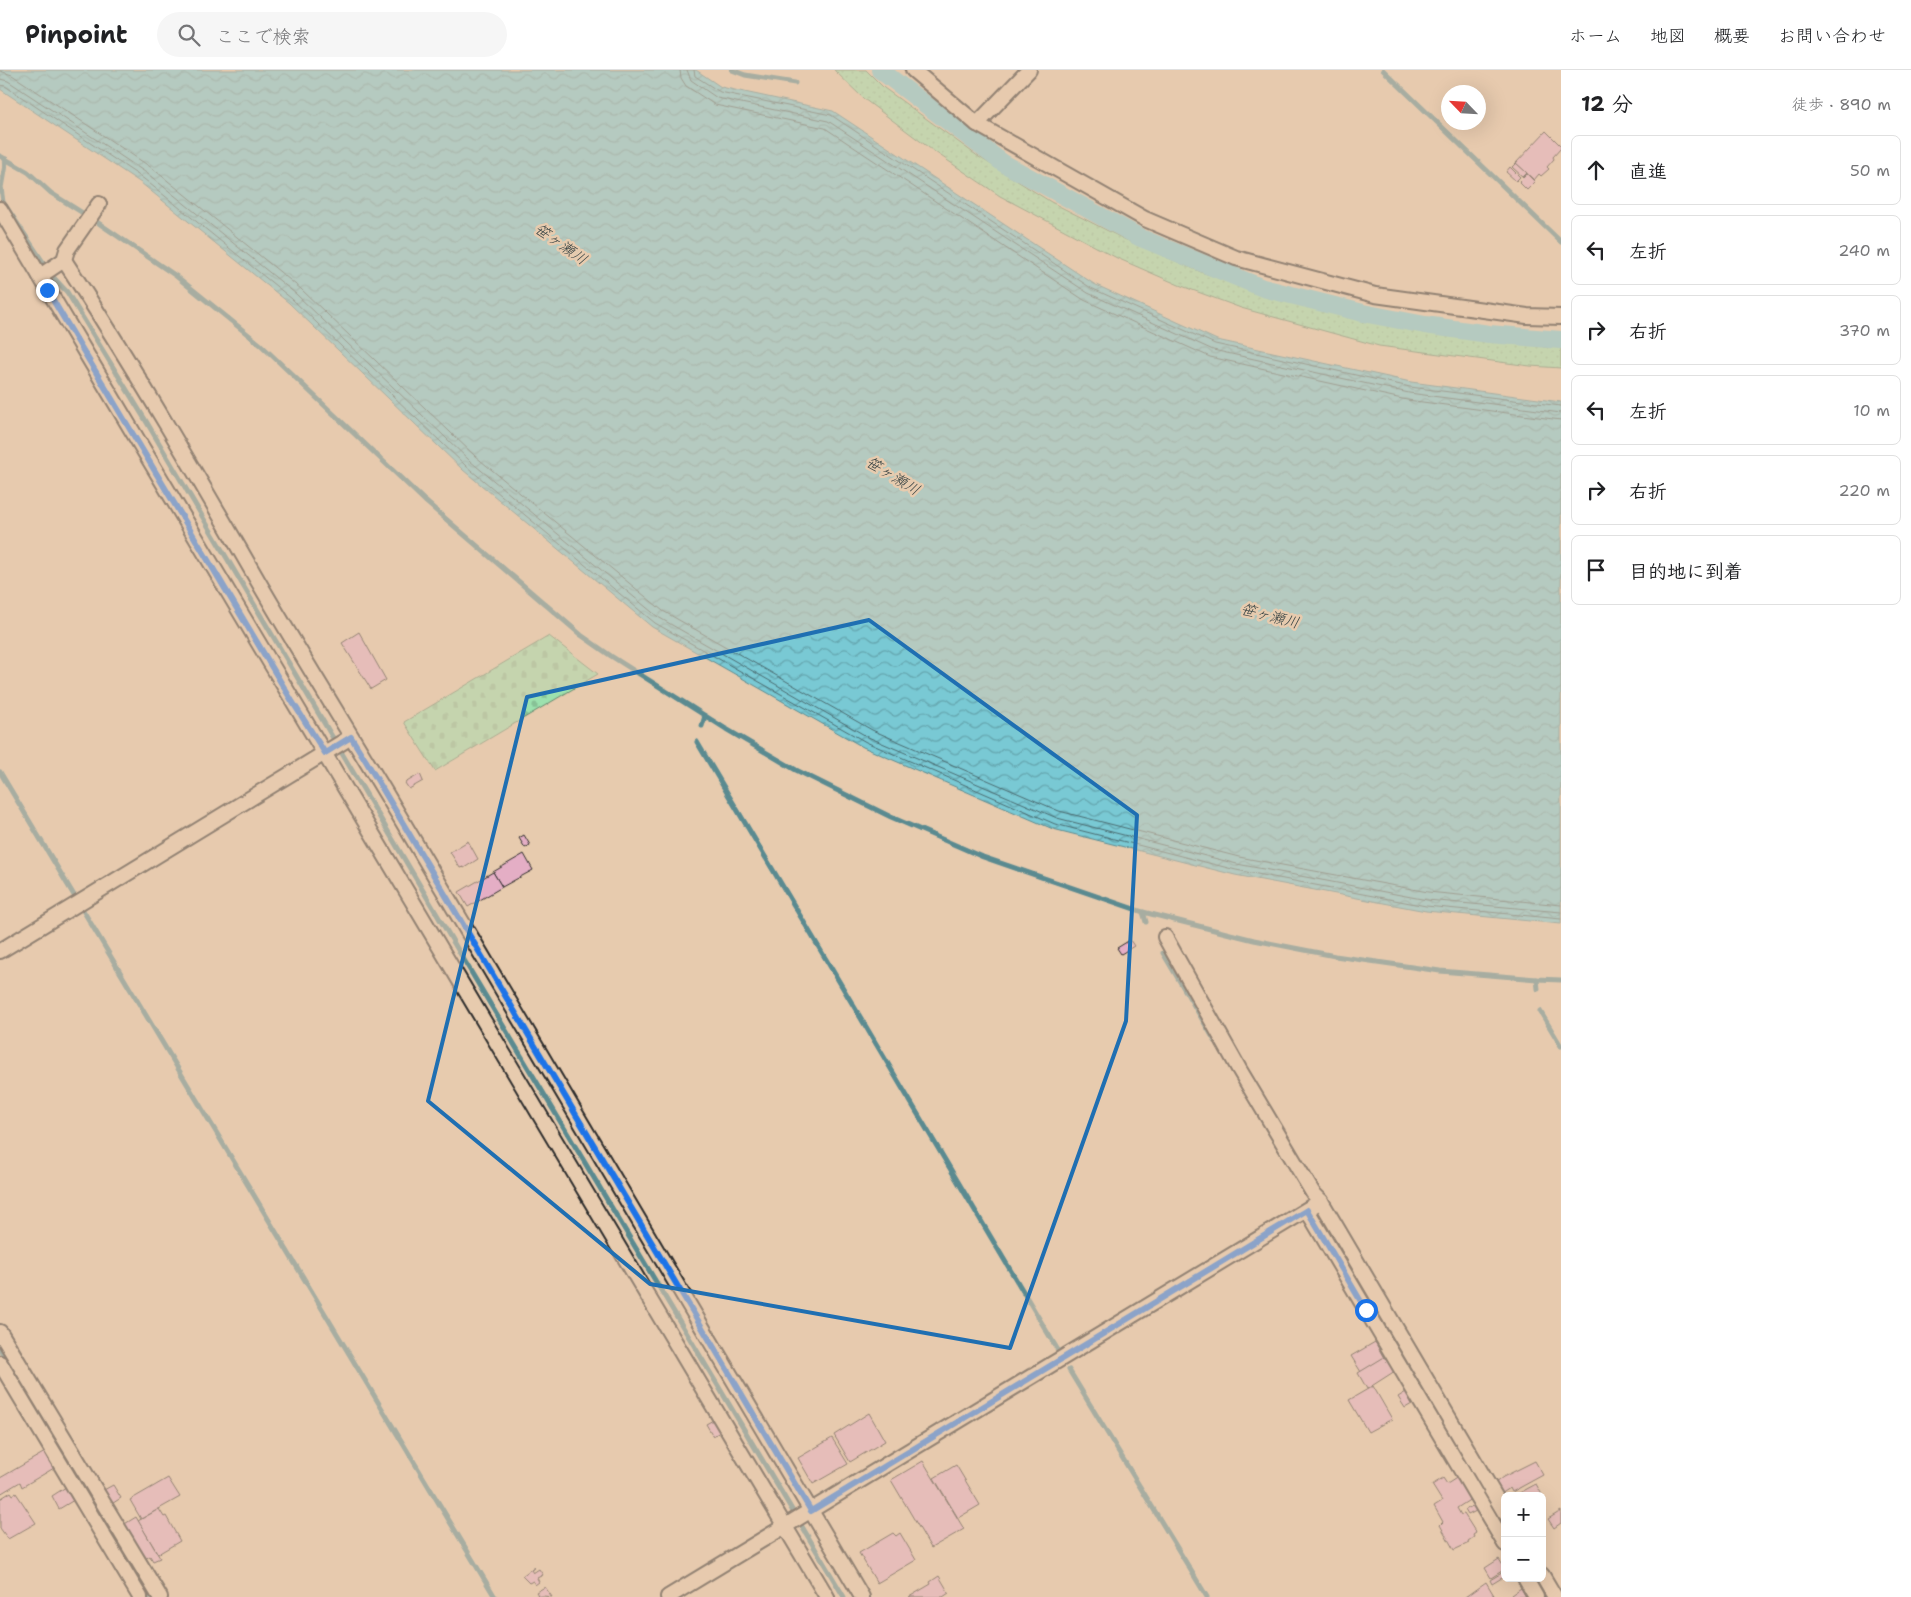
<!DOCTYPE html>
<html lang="ja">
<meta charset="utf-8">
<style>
body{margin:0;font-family:"Shantell Sans","Klee One",sans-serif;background:#f6f6f6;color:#202124}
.controls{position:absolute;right:15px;bottom:15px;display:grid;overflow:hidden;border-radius:8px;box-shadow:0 5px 20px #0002}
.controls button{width:45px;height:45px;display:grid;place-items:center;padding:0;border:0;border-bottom:1px solid #e0e0e0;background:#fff;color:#202124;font:25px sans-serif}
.compass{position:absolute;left:1441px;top:15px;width:45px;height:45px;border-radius:50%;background:#fff;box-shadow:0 5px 20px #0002;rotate:295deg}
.stop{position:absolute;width:15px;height:15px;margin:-11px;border:4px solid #1a73e8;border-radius:50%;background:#fff}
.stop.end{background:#1a73e8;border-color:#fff;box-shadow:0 1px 5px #0008}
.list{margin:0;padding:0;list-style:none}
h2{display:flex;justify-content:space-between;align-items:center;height:65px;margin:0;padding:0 20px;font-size:21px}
h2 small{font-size:16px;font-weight:400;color:#757577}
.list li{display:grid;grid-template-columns:32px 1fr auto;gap:15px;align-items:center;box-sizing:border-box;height:70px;margin:0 10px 10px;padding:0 10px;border:1px solid #e0e0e0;border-radius:8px}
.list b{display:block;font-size:19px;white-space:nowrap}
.list em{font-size:16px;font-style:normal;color:#757577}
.icon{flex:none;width:28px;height:28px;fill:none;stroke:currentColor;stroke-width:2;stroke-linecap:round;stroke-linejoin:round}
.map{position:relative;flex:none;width:1561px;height:1527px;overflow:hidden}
header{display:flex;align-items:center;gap:30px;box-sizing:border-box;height:70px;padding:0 25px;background:#fff;border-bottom:1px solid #e0e0e0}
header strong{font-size:24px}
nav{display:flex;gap:28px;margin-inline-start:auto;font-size:18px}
.search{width:350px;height:45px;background:#f6f6f6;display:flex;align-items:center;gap:12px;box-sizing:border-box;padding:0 18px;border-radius:28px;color:#757577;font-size:19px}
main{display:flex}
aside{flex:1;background:#fff}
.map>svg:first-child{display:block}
</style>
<header>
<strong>Pinpoint</strong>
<div class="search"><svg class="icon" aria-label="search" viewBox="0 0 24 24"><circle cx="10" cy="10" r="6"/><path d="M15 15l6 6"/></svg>ここで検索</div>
<nav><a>ホーム</a><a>地図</a><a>概要</a><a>お問い合わせ</a></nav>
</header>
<main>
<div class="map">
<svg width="1561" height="1527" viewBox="0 0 1561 1527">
<defs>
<pattern id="grass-dots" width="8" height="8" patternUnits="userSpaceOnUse" patternTransform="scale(1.25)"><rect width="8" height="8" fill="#9ce1ae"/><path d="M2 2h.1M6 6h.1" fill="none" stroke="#87c196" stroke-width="1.8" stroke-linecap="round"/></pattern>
<pattern id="cemetery-stones" width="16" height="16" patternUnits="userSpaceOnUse" patternTransform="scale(1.25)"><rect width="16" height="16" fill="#9ce1ae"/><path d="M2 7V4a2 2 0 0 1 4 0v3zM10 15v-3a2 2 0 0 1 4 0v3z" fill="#87c196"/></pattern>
<pattern id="water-waves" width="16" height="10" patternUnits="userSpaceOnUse" patternTransform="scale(1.25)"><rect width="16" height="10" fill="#79c9d4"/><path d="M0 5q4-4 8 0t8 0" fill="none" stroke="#63a3ac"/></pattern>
</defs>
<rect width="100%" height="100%" fill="#e7cbae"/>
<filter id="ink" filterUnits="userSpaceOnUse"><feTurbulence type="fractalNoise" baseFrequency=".02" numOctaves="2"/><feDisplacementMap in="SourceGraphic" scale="10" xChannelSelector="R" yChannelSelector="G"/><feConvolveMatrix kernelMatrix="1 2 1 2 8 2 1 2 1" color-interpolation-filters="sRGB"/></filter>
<g filter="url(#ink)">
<!-- grass -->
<path fill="url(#grass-dots)" stroke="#64866c" d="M834,0h32l18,18 95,69 72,45 73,37 77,33 71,24 140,34 133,17h16v21l-31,-2 -151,-20 -138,-38 -62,-23 -62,-27 -117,-62 -68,-46 -68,-51z"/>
<!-- cemetery -->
<path fill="url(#cemetery-stones)" stroke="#64866c" d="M549,566l49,38 -163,97 -31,-49z"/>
<!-- water -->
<path fill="url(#water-waves)" stroke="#5a8a90" d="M0,0h696l25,17 112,24 261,173 123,56 194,42 150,20v522l-135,-13 -191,-36 -182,-46 -190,-82 -211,-120 -189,-157 -174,-167 -148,-120 -141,-94z"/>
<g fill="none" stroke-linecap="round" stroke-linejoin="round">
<!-- shore -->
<g stroke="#4a6a6f" stroke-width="1">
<path d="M680,0l1,8 5,8 29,19 110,23 259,172 126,57 197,43 154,20"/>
<path d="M687,0l4,10 26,18 111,23 260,172 125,57 196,43 152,20"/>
<path d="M694,0l1,6 25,16 111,23 260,173 124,56 195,43 151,19"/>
<path d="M0,1l12,4 140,93 149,121 174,167 188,155 209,119 187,81 180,46 189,35 133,13"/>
<path d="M0,9l8,2 140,93 148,120 174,167 188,156 210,120 189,81 180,46 190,36 134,12"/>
<path d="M0,15l5,1 139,93 148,120 174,167 189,157 211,119 189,82 181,46 190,36 135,13"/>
</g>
<!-- stream -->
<g stroke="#5a8a90" stroke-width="5">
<path d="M732,0l13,5 50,8"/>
<path d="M1383,0l178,172"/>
<path d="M0,86l28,16 23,21 46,29 79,54 85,69 164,156 156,134 30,21 115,73 70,41 95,47 92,40 160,55 111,28 81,16 105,15 97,8 24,1"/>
<path d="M6,89l-5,29 2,14 50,75 14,15 79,129 312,529 386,647"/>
<path d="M702,656l3,-10"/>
<path d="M697,672l362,610"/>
<path d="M0,702l495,825"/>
<path d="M1143,842l3,10"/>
<path d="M1163,883l52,88"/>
<path d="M1537,909l1,10"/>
<path d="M1540,941l21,35"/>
<path d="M1314,1137l191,321"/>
<path d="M0,1279l149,248"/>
<path d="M1069,1300l138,227"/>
<path d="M1534,1508l11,19"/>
</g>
<!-- canal -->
<path stroke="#79c9d4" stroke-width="18" d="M880,0l123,93 138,75 122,50 100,25 62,12 64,9 72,6"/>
</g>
<!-- building -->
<g fill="#e4aec5" stroke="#2b2b2b">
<path d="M1546,61l15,15v2l-8,9 1,2 -7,8 2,2 -8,7 -2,-2 -5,6 -18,-17z"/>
<path d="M1516,93l11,10 -4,4 -11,-10z"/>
<path d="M1510,97l10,10 -4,4 -10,-9z"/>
<path d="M1527,104l8,8 -8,8 -8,-8z"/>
<path d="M359,562l27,48 -15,9 -29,-46z"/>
<path d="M420,704l3,7 -14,8 -4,-6z"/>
<path d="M524,765l6,10 -5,3 -6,-10z"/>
<path d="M468,771l10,18 -14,9 -1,-1 -3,1 -10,-16z"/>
<path d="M524,784l9,16 -31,17 -9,-15z"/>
<path d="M493,802l9,15 -34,20 -9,-15z"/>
<path d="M1130,870l4,6 -13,8 -4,-6z"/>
<path d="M1375,1272l9,16 -23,14 -10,-16z"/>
<path d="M1386,1286l9,15 -28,18 -9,-16z"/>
<path d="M1373,1316l19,33 -24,13 -19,-32z"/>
<path d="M1406,1322l6,12 -7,4 -7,-11z"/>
<path d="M869,1343l16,28 -35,21 -16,-27z"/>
<path d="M715,1349l7,12 -9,5 -7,-12z"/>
<path d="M832,1368l16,26 -35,20 -15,-26z"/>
<path d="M45,1382l9,16 -32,19 -2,-5 -20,12v-16z"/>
<path d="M923,1391l41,68 -33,19 -40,-68z"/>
<path d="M1535,1391l8,14 -31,17 -2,-4 -9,6 -6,-11 8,-6z"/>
<path d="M956,1395l24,40 -22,13 -24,-40z"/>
<path d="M1458,1407l13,22 -14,9 4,7 3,-1 12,19 -3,2 1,2 -6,4 1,2 -15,7 -14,-25 3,-3 -9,-16 8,-5 -10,-16 11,-7 4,6z"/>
<path d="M168,1408l12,19 -39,22 -11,-19z"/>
<path d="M1536,1414l9,16 -3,1v-5h-28z"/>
<path d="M113,1415l8,13 -11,7 -8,-14z"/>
<path d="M66,1417l8,13 -15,9 -7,-13z"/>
<path d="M11,1422l2,3 3,-2 20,30 -28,16 -8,-11v-29z"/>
<path d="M1476,1434l2,6 -10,5 -3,-5z"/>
<path d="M159,1439l5,8 2,-1 14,25 -22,13 -20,-33z"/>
<path d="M1561,1441v12l-7,5 -6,-9z"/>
<path d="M136,1447l24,41 -7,3 -3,-5 -7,4 -20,-35z"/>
<path d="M893,1463l3,3 4,-3 16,27 -39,23 -18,-30z"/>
<path d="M1499,1489l6,10 -14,9 -6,-10z"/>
<path d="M534,1497l1,1 -4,2 2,3 6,-4 4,6 -6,3 2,4 -4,3 -2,-4 -4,2 -7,-7z"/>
<path d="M1505,1501v5l-13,8 -2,-4z"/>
<path d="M939,1506l10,17 -6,4h-34l22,-13 -1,-2z"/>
<path d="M1486,1512l9,15h-30z"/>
<path d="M545,1517l7,10 -9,-1 -8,1 3,-2 -2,-3z"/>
<path d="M1521,1518l5,9h-14l-1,-2z"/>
</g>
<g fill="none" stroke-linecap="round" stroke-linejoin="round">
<defs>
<g id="street">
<path d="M913,0l64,54 168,95 91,39 139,37 152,21 34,1"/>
<path d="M977,54l52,-54"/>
<path d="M0,139l827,1388"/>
<path d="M64,190c70,107 134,217 198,328 42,72 86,142 129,214l471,795"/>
<path d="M40,206l24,-16 3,-10 32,-46"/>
<path d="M1165,867l74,132 74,124 8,8 184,312"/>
<path d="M0,881l351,-214"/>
<path d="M1307,1140l198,334"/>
<path d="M0,1262l160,265"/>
<path d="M0,1293l140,234"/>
<path d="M1542,1505l13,22"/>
<path d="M1525,1508l11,19"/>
<path d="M668,1527l653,-396"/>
</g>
</defs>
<!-- street casing -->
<use href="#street" stroke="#2b2b2b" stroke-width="18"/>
<!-- street -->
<use href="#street" stroke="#e7cbae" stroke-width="14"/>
</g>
</g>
<g fill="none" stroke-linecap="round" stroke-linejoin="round" filter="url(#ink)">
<!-- route -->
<path stroke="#1a73e8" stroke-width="6" d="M47,220l245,411 33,52 26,-16 15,24 445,750 496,-301 59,100"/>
</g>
<!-- marked area -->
<path d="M0 0H1561V1527H0ZM869,550l268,195 -11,206 -116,327 -360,-64 -222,-183 99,-404z" fill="#e7cbae" fill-opacity=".55" fill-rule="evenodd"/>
<path fill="none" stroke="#1f6fb2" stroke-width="4" stroke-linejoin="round" d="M869,550l268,195 -11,206 -116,327 -360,-64 -222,-183 99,-404z"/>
<g text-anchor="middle" stroke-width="5" stroke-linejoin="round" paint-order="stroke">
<!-- water labels -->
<g font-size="15" font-style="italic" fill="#374344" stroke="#e7cbae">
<text transform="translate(561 174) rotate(35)" y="5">笹ヶ瀬川</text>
<text transform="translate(893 406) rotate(31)" y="5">笹ヶ瀬川</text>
<text transform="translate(1270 546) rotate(14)" y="5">笹ヶ瀬川</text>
</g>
</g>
</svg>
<div class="controls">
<button>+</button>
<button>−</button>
</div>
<svg class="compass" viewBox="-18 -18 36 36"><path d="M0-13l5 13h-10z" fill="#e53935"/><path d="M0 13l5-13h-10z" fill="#757577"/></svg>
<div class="stop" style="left:1366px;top:1240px"></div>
<div class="stop end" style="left:47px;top:220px"></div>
</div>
<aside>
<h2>12 分<small>徒歩 · 890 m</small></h2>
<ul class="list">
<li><svg class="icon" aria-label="ahead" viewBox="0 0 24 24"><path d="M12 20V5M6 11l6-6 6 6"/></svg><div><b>直進</b></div><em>50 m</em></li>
<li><svg class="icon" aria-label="left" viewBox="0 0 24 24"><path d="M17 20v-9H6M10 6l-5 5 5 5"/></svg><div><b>左折</b></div><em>240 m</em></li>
<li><svg class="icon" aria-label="right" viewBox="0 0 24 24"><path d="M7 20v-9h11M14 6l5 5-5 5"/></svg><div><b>右折</b></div><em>370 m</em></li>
<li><svg class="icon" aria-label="left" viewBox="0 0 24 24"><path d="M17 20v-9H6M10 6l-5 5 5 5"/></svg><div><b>左折</b></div><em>10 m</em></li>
<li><svg class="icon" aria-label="right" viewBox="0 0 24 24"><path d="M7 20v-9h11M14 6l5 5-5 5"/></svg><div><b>右折</b></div><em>220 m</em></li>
<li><svg class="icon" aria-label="arrive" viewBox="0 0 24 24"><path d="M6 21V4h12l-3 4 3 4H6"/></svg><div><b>目的地に到着</b></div></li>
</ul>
</aside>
</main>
